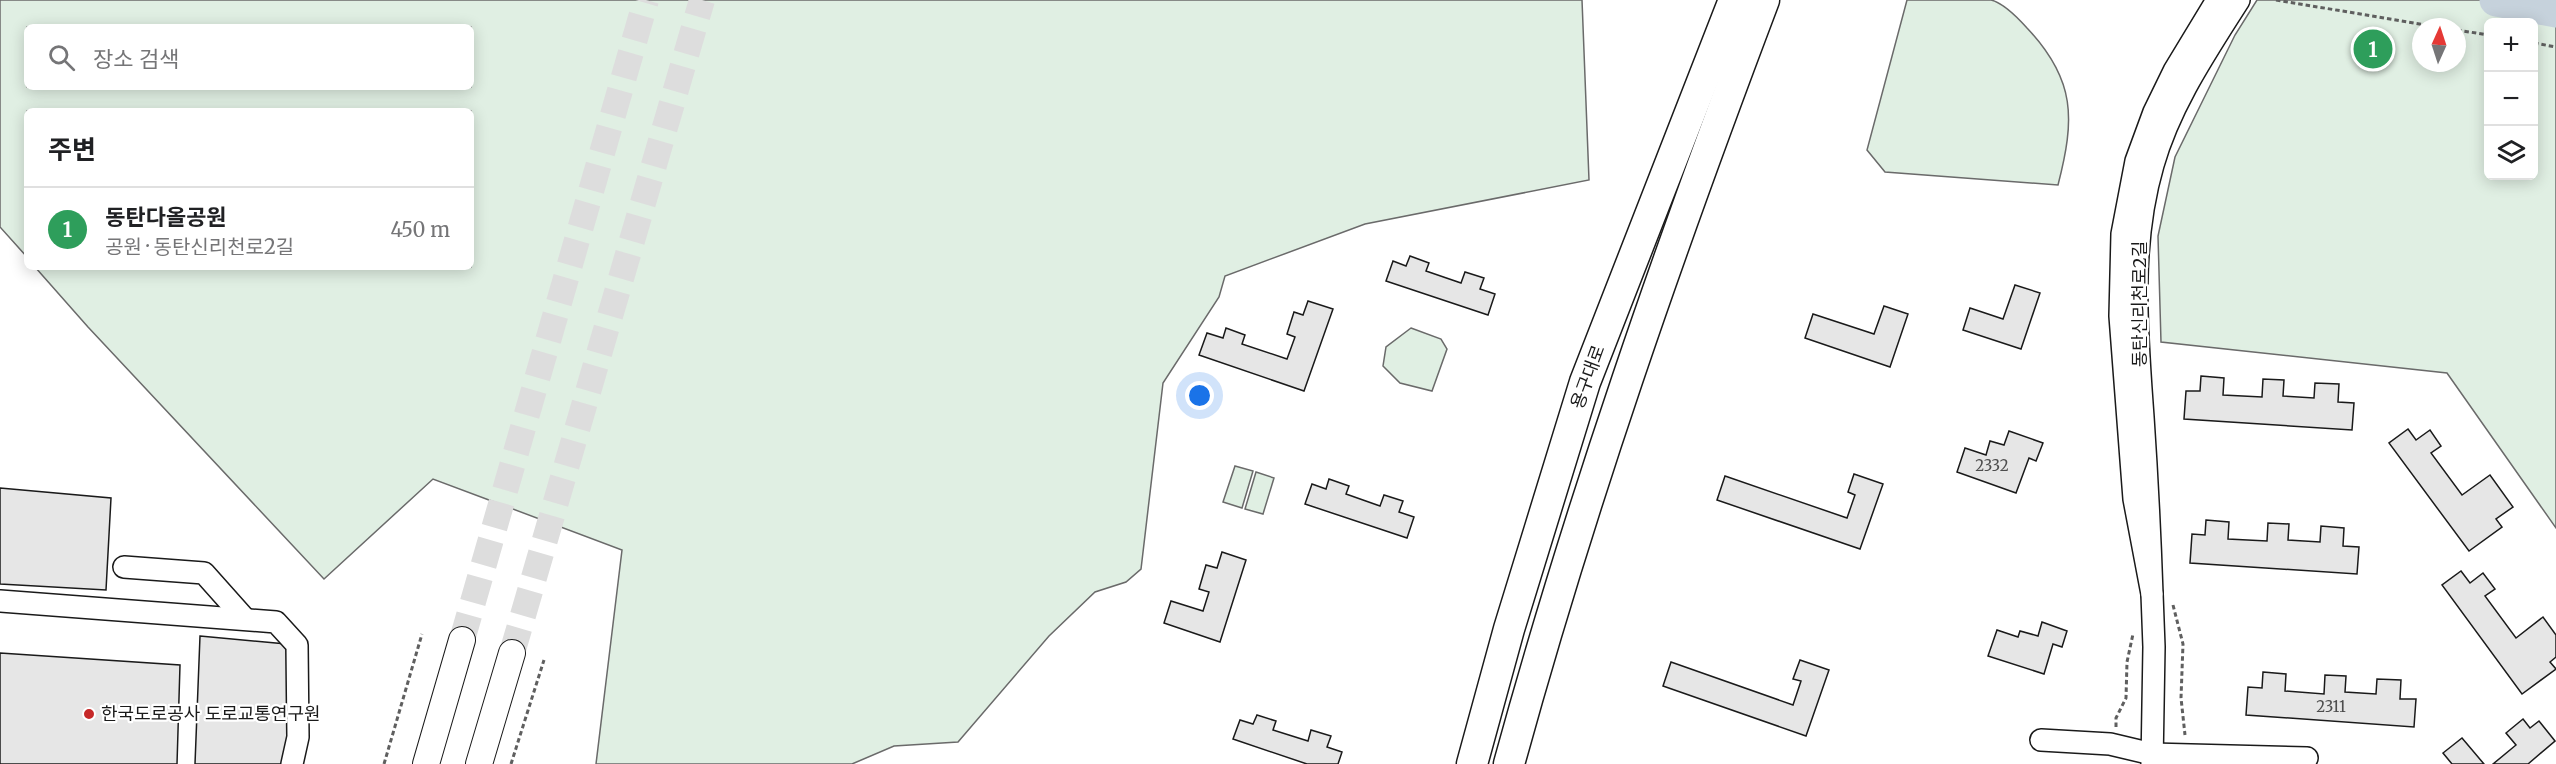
<!DOCTYPE html>
<html lang="ko">
<meta charset="utf-8">
<style>
body{margin:0;font-family:Merriweather,"Noto Sans KR",serif;background:#f6f6f6;color:#202124}
.controls{position:absolute;right:18px;top:18px;display:grid;overflow:hidden;border-radius:9px;box-shadow:0 3px 15px #0003}
.controls button{width:54px;height:54px;display:grid;place-items:center;padding:0;border:0;border-bottom:2px solid #e0e0e0;background:#fff;color:#202124;font:30px sans-serif}
.compass{position:absolute;left:2412px;top:18px;width:54px;height:54px;border-radius:50%;background:#fff;box-shadow:0 3px 15px #0003;rotate:3deg}
.you{position:absolute;left:1200px;top:396px;width:21px;height:21px;margin:-15px;border:4px solid #fff;border-radius:50%;background:#1a73e8;box-shadow:0 0 0 9px #1a73e833}
.badge{display:grid;place-items:center;width:39px;height:39px;border-radius:50%;background:#c62828;color:#fff;font-size:20px;font-weight:700}
.pin{position:absolute;translate:-50% -50%;border:3px solid #fff;box-shadow:0 2px 6px #0006}
.list{margin:0;padding:0;list-style:none}
h2{display:flex;justify-content:space-between;align-items:center;height:78px;margin:0;padding:0 24px;font-size:26px}
h2 small{font-size:20px;font-weight:400;color:#757577}
.list li{display:grid;grid-template-columns:39px 1fr auto;gap:18px;align-items:center;box-sizing:border-box;height:84px;padding:0 24px;border-top:2px solid #e0e0e0}
.list b{display:block;font-size:22px;white-space:nowrap}
.list p{margin:0;font-size:20px;white-space:nowrap;color:#757577}
.list em{font-size:20px;font-style:normal;color:#757577}
.icon{flex:none;width:33px;height:33px;fill:none;stroke:currentColor;stroke-width:2;stroke-linecap:round;stroke-linejoin:round}
.map{position:relative;flex:none;width:2556px;height:764px;overflow:hidden}
.search{position:absolute;background:#fff;box-shadow:0 3px 15px #0003;left:24px;top:24px;width:450px;height:66px;display:flex;align-items:center;gap:15px;box-sizing:border-box;padding:0 21px;border-radius:9px;color:#757577;font-size:22px}
.panel{position:absolute;background:#fff;box-shadow:0 3px 15px #0003;left:24px;top:108px;width:450px;height:162px;border-radius:9px}
.map>svg:first-child{display:block}
</style>
<div class="map">
<svg width="2556" height="764" viewBox="0 0 2556 764">
<rect width="100%" height="100%" fill="#fff"/>
<!-- green -->
<g fill="#e0efe3" stroke="#6a6a6a" stroke-width="1.5" fill-rule="evenodd">
<path d="M0,0h1582l7,180 -224,44 -140,52 -6,21 -56,86 -22,186 -15,13 -31,10 -46,44 -91,106 -64,4 -42,18h-256l26,-214 -189,-71 -109,100 -236,-252 -53,-60h436v-156h-444v146l-27,-30zM27,27h444v60h-444z"/>
<path d="M1907,0c20,0 40,0 60,0 8,0 17,0 24,0 13,3 27,18 36,28 49,52 48,91 31,157l-173,-13 -18,-22z"/>
<path d="M2257,0h299v528l-109,-155 -286,-31 -3,-106 17,-79 60,-122zM2488,22h46v154h-46zM2421,27h36v36h-36z"/>
<path d="M1411,328l30,11 6,10 -15,42 -32,-8 -17,-17 3,-19z"/>
<path d="M1235,466l18,5 -11,37 -19,-6z"/>
<path d="M1256,472l18,6 -11,36 -18,-5z"/>
</g>
<g fill="none" stroke-linecap="round" stroke-linejoin="round">
<!-- river -->
<path stroke="#c6d2dc" stroke-width="33" d="M2496,0l60,11"/>
</g>
<!-- building -->
<g fill="#e6e6e6" stroke="#1a1a1a" stroke-width="1.5">
<path d="M1410,256l19,7 -3,8 35,12 4,-11 19,6 -4,11 15,5 -7,21 -102,-34 7,-20 13,5z"/>
<path d="M2015,285l25,8 -19,56 -58,-19 7,-22 33,11z"/>
<path d="M1308,301l25,8 -29,82 -105,-36 8,-22 16,5 3,-10 19,7 -3,9 45,15 8,-22 -8,-3 7,-22 9,3z"/>
<path d="M1884,306l24,8 -18,53 -85,-29 8,-24 61,20z"/>
<path d="M2201,376l23,2 -1,17 39,2 1,-18 21,1 -1,16 31,2 1,-15 24,1 -1,18 16,1 -2,27 -168,-11 2,-28h14z"/>
<path d="M2408,429l8,11 14,-10 11,16 -10,7 31,42 28,-20 23,32 -17,12 6,8 -33,24 -80,-108z"/>
<path d="M2009,431l34,12 -7,18 -7,-3 -13,35 -59,-21 8,-24 21,7 4,-14 14,4z"/>
<path d="M1854,474l29,10 -23,65 -143,-49 8,-24 122,42 8,-23 -7,-3z"/>
<path d="M1329,479l20,7 -3,8 34,12 4,-11 19,6 -4,11 15,5 -7,21 -102,-34 7,-20 14,5z"/>
<path d="M0,488l111,10 -5,92 -106,-6z"/>
<path d="M2206,520l23,2 -1,17 39,2 1,-18 21,1 -1,16 32,2 1,-16 23,2 -1,18 16,1 -2,27 -167,-11 2,-29 13,1z"/>
<path d="M1222,552l24,8 -26,82 -56,-19 7,-22 32,10 6,-19 -10,-3 7,-24 11,3z"/>
<path d="M2461,571l9,12 13,-10 12,16 -10,7 31,42 27,-21 13,18v22l-6,5 6,7 -34,25 -80,-109z"/>
<path d="M2042,622l25,9 -5,16 -9,-3 -9,30 -56,-18 9,-26 21,7 2,-6 18,5z"/>
<path d="M200,636l97,9 -7,119h-95z"/>
<path d="M0,653l180,12 -3,99h-177z"/>
<path d="M1800,660l29,10 -23,66 -143,-50 8,-24 122,43 8,-24 -8,-2z"/>
<path d="M2263,672l23,2 -1,17 39,3 1,-19 21,1 -1,16 31,2 1,-15 24,1 -1,19h16l-2,28 -168,-12 2,-28 14,1z"/>
<path d="M1257,715l19,6 -3,9 35,11 3,-11 20,6 -4,11 15,5 -4,12h-31l-74,-25 7,-19 13,4z"/>
<path d="M2523,719l7,9 9,-7 16,20 -27,23h-35l23,-19 -10,-12z"/>
<path d="M2462,738l22,26h-32l-9,-11z"/>
</g>
<g fill="none" stroke-linecap="round" stroke-linejoin="round">
<!-- major-tunnel -->
<g stroke="#ddd" stroke-width="26" stroke-dasharray="26 13" stroke-linecap="butt">
<path d="M462,640l184,-640"/>
<path d="M512,653l190,-653"/>
</g>
<defs>
<g id="minor">
<path d="M2217,0l-43,71 -20,41 -18,49 -14,73 -2,82 14,183 18,95c-2,-59 -5,-118 -9,-177 -6,-84 -14,-170 10,-252 17,-60 53,-113 86,-165"/>
<path d="M124,567l80,6 41,46"/>
<path d="M0,601l276,21 21,23 1,92 -6,27"/>
<path d="M2041,740l69,4 42,10 155,4"/>
<path d="M2152,764l2,-117 -2,-53"/>
</g>
<g id="major">
<path d="M426,764l36,-124"/>
<path d="M479,764l33,-111"/>
</g>
<g id="highway">
<path d="M1472,764l37,-135 76,-247 149,-382"/>
<path d="M1509,764c71,-259 160,-513 255,-764"/>
</g>
</defs>
<!-- minor casing -->
<use href="#minor" stroke="#1a1a1a" stroke-width="24"/>
<!-- major casing -->
<use href="#major" stroke="#1a1a1a" stroke-width="28"/>
<!-- highway casing -->
<use href="#highway" stroke="#1a1a1a" stroke-width="33"/>
<!-- path -->
<g stroke="#5f5f5f" stroke-width="3" stroke-dasharray="4.5 3" stroke-linecap="butt">
<path d="M2276,0l162,27"/>
<path d="M2457,30l31,5"/>
<path d="M2534,43l22,4"/>
<path d="M2173,605l10,39 -2,54 4,37"/>
<path d="M2116,727v-9l10,-20 1,-36 6,-28"/>
<path d="M384,764l38,-130"/>
<path d="M511,764l33,-104"/>
</g>
<!-- minor -->
<use href="#minor" stroke="#fff" stroke-width="21"/>
<!-- major -->
<use href="#major" stroke="#fff" stroke-width="26"/>
<!-- highway -->
<use href="#highway" stroke="#fff" stroke-width="30"/>
</g>
<!-- markers -->
<circle fill="#c62828" stroke="#fff" stroke-width="2" cx="89" cy="714" r="6"/>
<g text-anchor="middle" stroke-width="4.5" stroke-linejoin="round" paint-order="stroke">
<!-- number labels -->
<g font-size="15" fill="#4d4d4d">
<text x="1992" y="471">2332</text>
<text x="2331" y="712">2311</text>
</g>
<!-- street labels -->
<g font-size="18" fill="#1a1a1a" stroke="#fff">
<text transform="translate(2140 304) rotate(-90)" y="6">동탄신리천로2길</text>
<text transform="translate(1588 377) rotate(-70)" y="6">용구대로</text>
</g>
<!-- poi labels -->
<g font-size="18" fill="#1a1a1a" stroke="#fff" text-anchor="start">
<text x="101" y="720">한국도로공사 도로교통연구원</text>
</g>
</g>
</svg>
<div class="controls">
<button>+</button>
<button>−</button>
<button><svg class="icon" aria-label="layers" viewBox="0 0 24 24"><path d="M12 4l9 5-9 5-9-5zM3 14l9 5 9-5"/></svg></button>
</div>
<svg class="compass" viewBox="-18 -18 36 36"><path d="M0-13l5 13h-10z" fill="#e53935"/><path d="M0 13l5-13h-10z" fill="#757577"/></svg>
<div class="you"></div>
<div class="pin badge" style="left:2373px;top:49px;background:#2e9e5b">1</div>
<div class="search"><svg class="icon" aria-label="search" viewBox="0 0 24 24"><circle cx="10" cy="10" r="6"/><path d="M15 15l6 6"/></svg>장소 검색</div>
<section class="panel">
<h2>주변<small></small></h2>
<ul class="list">
<li><span class="badge" style="background:#2e9e5b">1</span><div><b>동탄다올공원</b><p>공원 · 동탄신리천로2길</p></div><em>450 m</em></li>
</ul>
</section>
</div>
